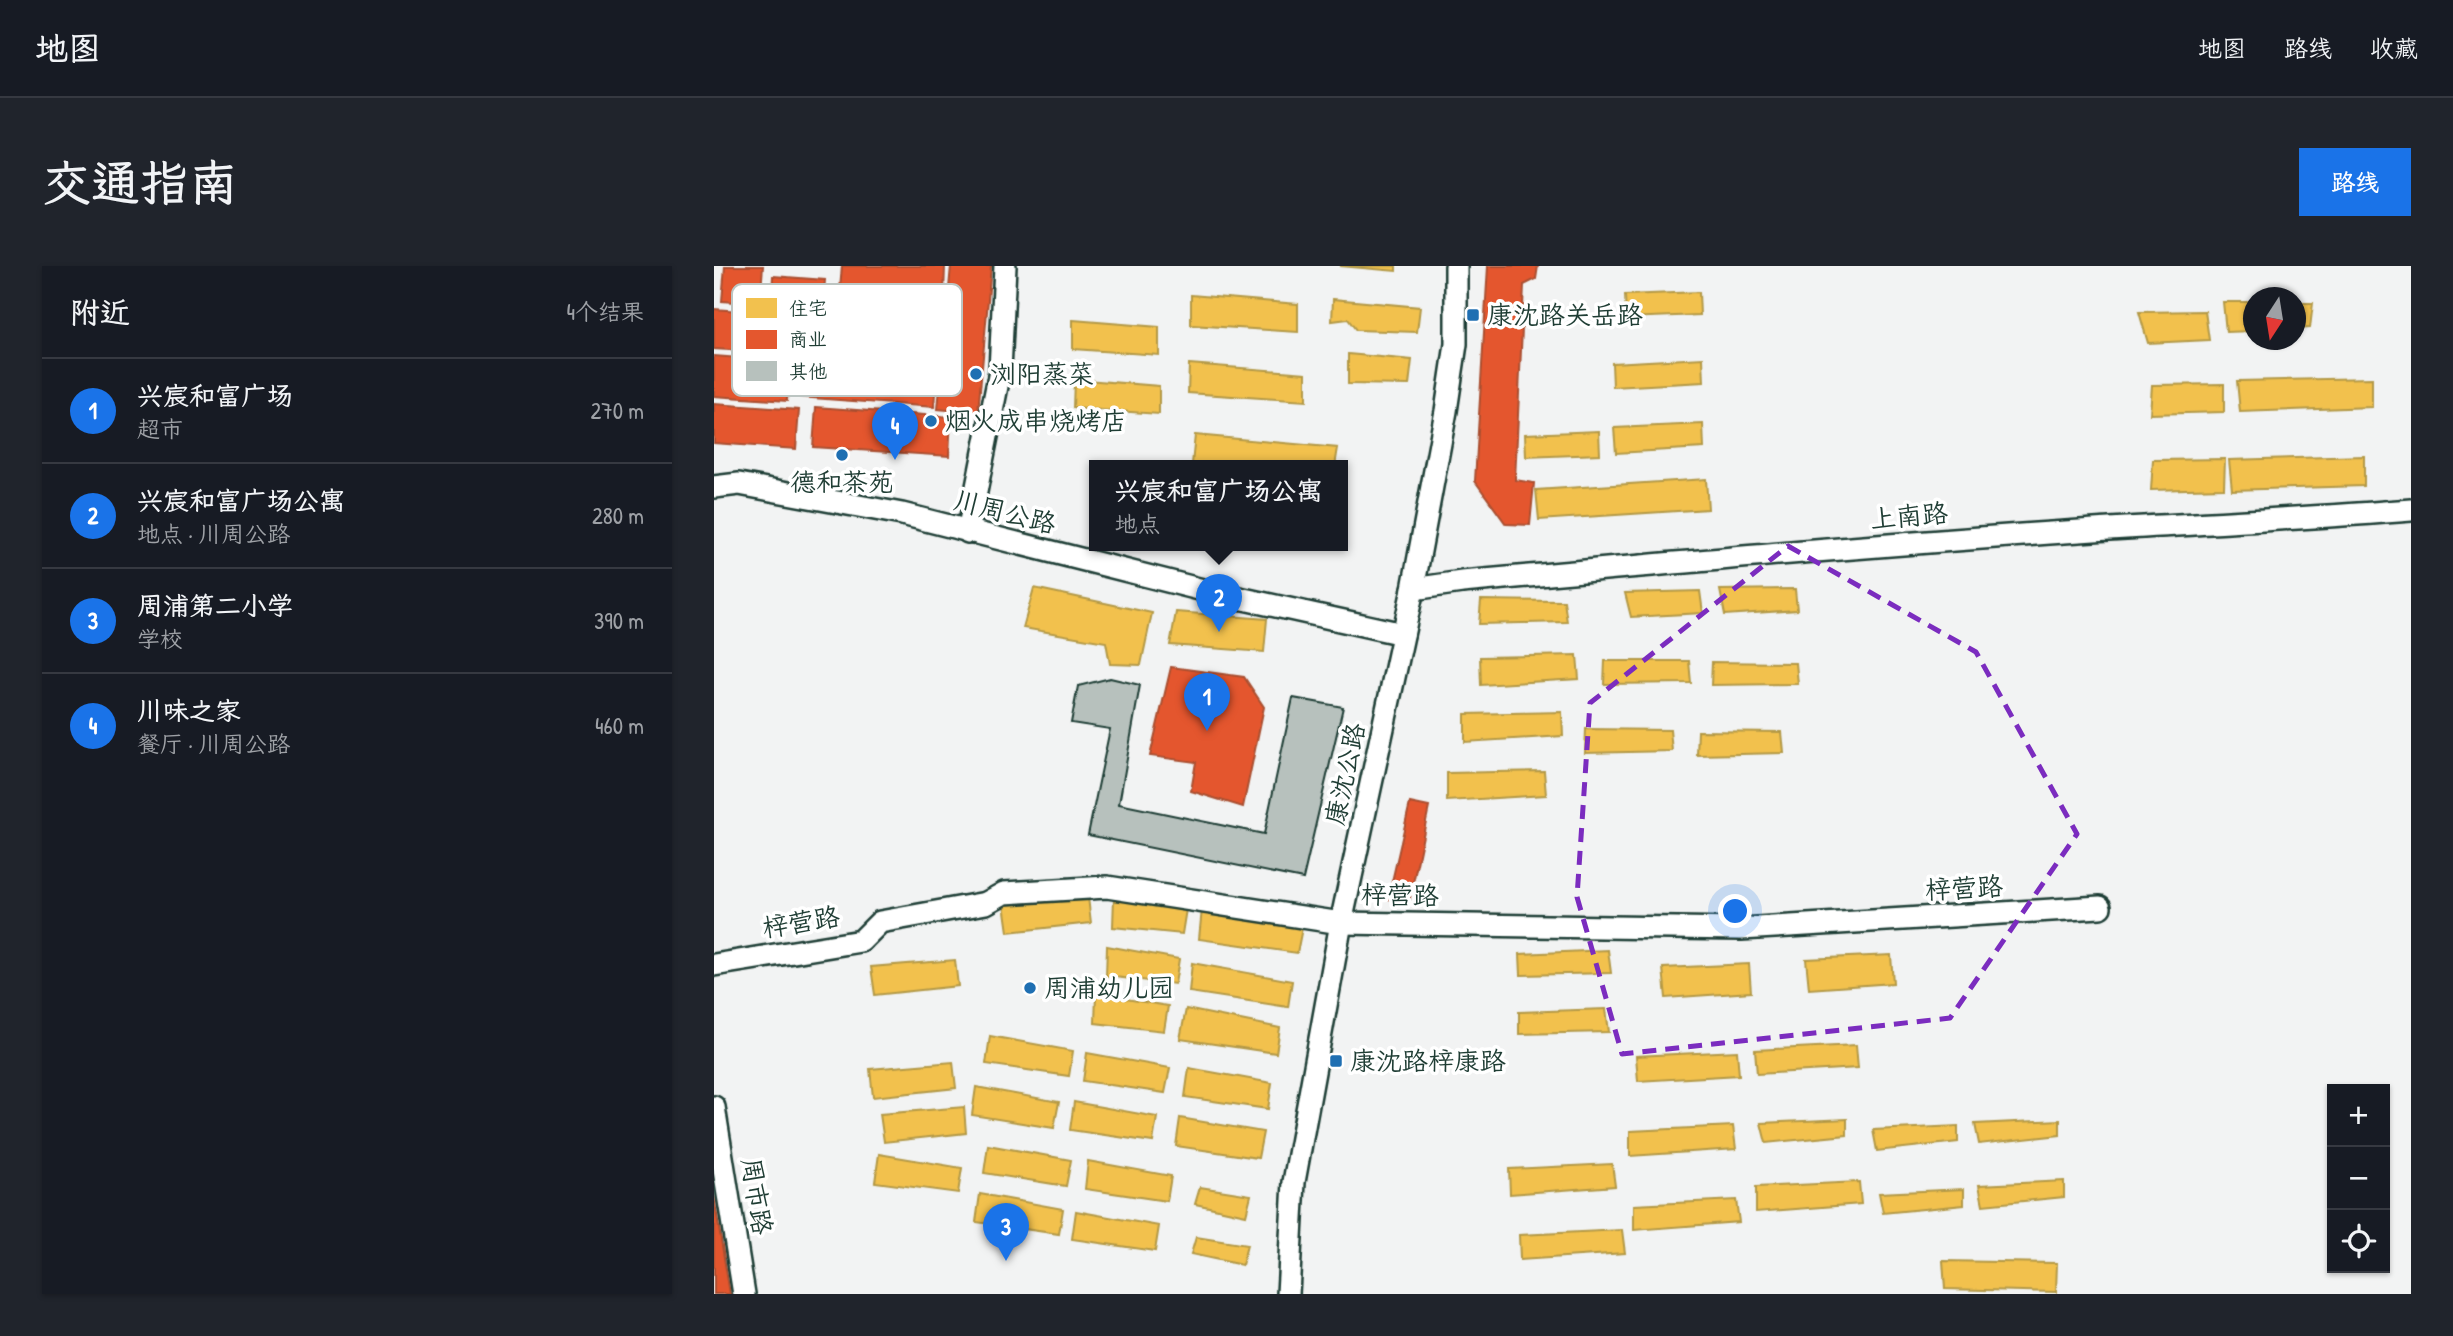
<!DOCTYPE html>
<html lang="zh">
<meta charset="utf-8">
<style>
body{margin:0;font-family:"Patrick Hand","LXGW WenKai TC",sans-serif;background:#20242c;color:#f1f3f6}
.controls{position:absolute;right:21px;bottom:21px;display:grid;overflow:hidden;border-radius:0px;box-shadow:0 2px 5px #0004}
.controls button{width:63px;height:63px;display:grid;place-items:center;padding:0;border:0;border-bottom:2px solid #363941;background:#171b24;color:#f1f3f6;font:35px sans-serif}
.compass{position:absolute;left:1529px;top:21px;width:63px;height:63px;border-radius:50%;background:#171b24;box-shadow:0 2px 5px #0004;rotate:192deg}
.you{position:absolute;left:1022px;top:646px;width:24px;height:24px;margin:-18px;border:5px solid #fff;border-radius:50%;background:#1a73e8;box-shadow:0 0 0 10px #1a73e833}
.badge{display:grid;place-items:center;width:46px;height:46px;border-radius:50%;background:#1a73e8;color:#fff;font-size:23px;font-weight:700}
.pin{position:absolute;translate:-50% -58px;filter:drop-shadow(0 2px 4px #0008)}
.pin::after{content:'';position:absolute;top:37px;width:24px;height:21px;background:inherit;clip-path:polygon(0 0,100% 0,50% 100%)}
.popup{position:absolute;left:375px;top:194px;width:259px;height:91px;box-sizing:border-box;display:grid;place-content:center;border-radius:0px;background:#171b24;filter:drop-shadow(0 2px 5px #0005);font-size:23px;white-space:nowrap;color:#9ea1a6}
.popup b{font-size:26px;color:#f1f3f6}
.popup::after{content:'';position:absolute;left:50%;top:100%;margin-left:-14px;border:14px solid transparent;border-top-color:#171b24}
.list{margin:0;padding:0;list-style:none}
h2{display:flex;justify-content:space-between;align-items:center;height:91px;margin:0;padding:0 28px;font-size:30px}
h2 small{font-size:23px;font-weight:400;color:#9ea1a6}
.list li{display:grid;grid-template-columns:46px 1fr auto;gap:21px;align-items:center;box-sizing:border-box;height:105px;padding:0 28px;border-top:2px solid #363941}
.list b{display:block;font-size:26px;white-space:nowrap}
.list p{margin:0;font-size:23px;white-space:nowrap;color:#9ea1a6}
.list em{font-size:23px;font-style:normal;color:#9ea1a6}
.icon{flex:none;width:38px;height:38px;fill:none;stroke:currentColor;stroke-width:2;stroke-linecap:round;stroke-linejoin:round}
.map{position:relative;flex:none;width:1697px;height:1028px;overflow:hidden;border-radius:0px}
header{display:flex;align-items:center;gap:42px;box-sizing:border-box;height:98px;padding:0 35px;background:#171b24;border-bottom:2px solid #363941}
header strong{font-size:33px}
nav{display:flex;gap:38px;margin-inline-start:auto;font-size:24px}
.intro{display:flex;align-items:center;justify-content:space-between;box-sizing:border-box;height:168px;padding:0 42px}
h1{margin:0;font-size:49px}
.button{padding:18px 32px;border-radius:0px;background:#1a73e8;color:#fff;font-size:24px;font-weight:700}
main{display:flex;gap:42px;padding:0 42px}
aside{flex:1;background:#171b24;border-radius:0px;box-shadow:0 2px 5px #0004}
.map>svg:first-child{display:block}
</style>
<header>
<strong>地图</strong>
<nav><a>地图</a><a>路线</a><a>收藏</a></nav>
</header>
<div class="intro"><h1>交通指南</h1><a class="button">路线</a></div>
<main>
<aside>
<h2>附近<small>4个结果</small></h2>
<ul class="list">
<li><span class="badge">1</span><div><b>兴宸和富广场</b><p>超市</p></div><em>270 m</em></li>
<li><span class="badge">2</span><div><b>兴宸和富广场公寓</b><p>地点 · 川周公路</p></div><em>280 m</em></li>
<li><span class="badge">3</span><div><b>周浦第二小学</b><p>学校</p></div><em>390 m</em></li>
<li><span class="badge">4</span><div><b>川味之家</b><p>餐厅 · 川周公路</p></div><em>460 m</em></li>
</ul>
</aside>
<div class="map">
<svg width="1697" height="1028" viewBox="0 0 1697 1028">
<rect width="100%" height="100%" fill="#f2f3f3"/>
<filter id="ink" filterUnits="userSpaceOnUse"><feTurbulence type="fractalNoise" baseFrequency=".0143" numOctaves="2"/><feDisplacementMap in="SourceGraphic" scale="14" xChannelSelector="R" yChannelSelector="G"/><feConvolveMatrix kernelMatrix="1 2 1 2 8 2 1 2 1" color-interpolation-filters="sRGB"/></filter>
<g filter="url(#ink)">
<!-- homes -->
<g fill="#f2c14e" stroke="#b39946" stroke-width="2">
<path d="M626,0h56v5z"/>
<path d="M985,26l1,23 -74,3 -1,-23z"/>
<path d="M477,29l107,9v28l-107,-7z"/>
<path d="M619,33l87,8 -3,25 -61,-2 -8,-11 -16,2z"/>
<path d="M1509,36h31v29l-28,1z"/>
<path d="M1582,37h17l-3,25 -14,1z"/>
<path d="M1491,45l4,29 -61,3 -9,-31z"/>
<path d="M359,54l86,7v28l-86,-6z"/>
<path d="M634,88l64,6 -3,25 -61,-1z"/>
<path d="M989,92l1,24 -91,5 -1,-24z"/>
<path d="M475,98l117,9v28l-118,-8z"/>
<path d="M1658,112v29l-132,5 -3,-31z"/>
<path d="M360,113l85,7v28l-86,-6z"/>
<path d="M1510,118v28l-74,2 2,-29z"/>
<path d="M989,158l1,24 -88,5 -2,-25z"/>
<path d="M885,165l1,23 -74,3 -1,-23z"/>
<path d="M481,169l143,13 -3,18 -143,-2z"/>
<path d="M1650,190v30l-132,4 -3,-30z"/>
<path d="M1511,193l-1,29 -73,2 2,-30z"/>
<path d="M992,213l2,30 -169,11 -3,-30z"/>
<path d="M320,322l118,25 -11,52 -31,-1 -4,-22 -83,-14z"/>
<path d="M1081,323l2,21 -72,5 -5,-25z"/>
<path d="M986,325l3,22 -72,4 -6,-24z"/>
<path d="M767,334l83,1 3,21 -88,2z"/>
<path d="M462,346l91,7 -3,33 -94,-7z"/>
<path d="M863,389l2,24 -98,6 -1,-28z"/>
<path d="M891,395h84l2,22 -87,1z"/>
<path d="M998,396l84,1 2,21 -87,1z"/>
<path d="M848,446l1,24 -98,6v-28z"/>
<path d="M872,463l84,1 2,21 -87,2z"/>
<path d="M984,465l84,1 2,21 -87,2z"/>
<path d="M830,505l2,24 -99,6v-28z"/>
<path d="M374,631l3,26 -83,9 -4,-28z"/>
<path d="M400,631l72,12 -4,25 -69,-7z"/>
<path d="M488,643l100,19 -5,25 -98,-14z"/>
<path d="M393,680l72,13 -4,25 -69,-8z"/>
<path d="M894,684l3,23 -90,2 -1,-21z"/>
<path d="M1177,689l2,28 -84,6 -3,-30z"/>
<path d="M241,694l3,26 -83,9 -4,-28z"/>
<path d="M478,697l100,18 -4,26 -99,-15z"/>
<path d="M1035,698l2,28 -85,6 -3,-30z"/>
<path d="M382,728l72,12 -4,25 -69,-8z"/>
<path d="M472,743l94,19 -4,25 -96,-14z"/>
<path d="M892,743l3,23 -90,2v-22z"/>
<path d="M276,770l83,15 -4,25 -83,-12z"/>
<path d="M1142,779l2,23 -101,6 -2,-24z"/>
<path d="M1023,785l2,24 -101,6 -2,-25z"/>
<path d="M373,787l83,15 -5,25 -82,-12z"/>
<path d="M239,796l3,26 -83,9 -3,-28z"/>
<path d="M475,802l83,15 -4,26 -83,-12z"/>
<path d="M262,821l83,15 -5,26 -82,-13z"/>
<path d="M360,836l83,15 -4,25 -83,-12z"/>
<path d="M250,841l2,26 -82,9 -4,-28z"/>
<path d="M466,852l83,14 -5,26 -82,-12z"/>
<path d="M1133,853v16l-81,8 -5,-20z"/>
<path d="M1346,854v15l-81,9 -4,-20z"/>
<path d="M1019,860l3,23 -106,7v-25z"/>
<path d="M1244,860v16l-81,9 -4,-21z"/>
<path d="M274,879l83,15 -5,26 -82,-13z"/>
<path d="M165,888l83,14 -4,25 -83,-11z"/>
<path d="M374,895l83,15 -4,25 -82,-12z"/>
<path d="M898,898l3,22 -105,8 -1,-25z"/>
<path d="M1350,915v16l-81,8 -4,-20z"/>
<path d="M1145,916l2,22 -105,8v-25z"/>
<path d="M486,921l51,8 -5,20 -51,-11z"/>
<path d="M1250,923v16l-81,8 -4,-20z"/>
<path d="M266,928l83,15 -4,25 -83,-12z"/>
<path d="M1022,934l3,22 -105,8v-25z"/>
<path d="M362,945l83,15 -4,25 -83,-12z"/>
<path d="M908,964l3,23 -105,7 -1,-25z"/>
<path d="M482,971l51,8 -5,20 -51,-11z"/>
<path d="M1229,995l114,2 -1,29 -111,-3z"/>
</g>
<!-- shops -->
<g fill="#e4572e" stroke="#a94f30" stroke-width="2">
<path d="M11,0h38l-3,38 -38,-3z"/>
<path d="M128,0h103l-1,29 -104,-6z"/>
<path d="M237,0h40l-13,147 -40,-4z"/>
<path d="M774,0h50l-2,13 -12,6 -9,195 19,3 -4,42 -24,-1 -31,-43z"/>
<path d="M59,10l52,4 -4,51 -51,-4z"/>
<path d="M0,43l52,4 -3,39 -49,-3z"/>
<path d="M122,45l103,7 -2,40 -103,-7z"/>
<path d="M0,90l76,6 -3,39 -73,-5z"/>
<path d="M87,92l136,9 -3,40 -135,-10z"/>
<path d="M0,138l85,6 -3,39 -82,-6z"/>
<path d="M102,141l135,10 -2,39 -136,-9z"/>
<path d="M457,401l73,10 20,30 -21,100 -52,-16 5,-29 -46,-6z"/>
<path d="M696,537l19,4 -20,95 -21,-3z"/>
<path d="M0,931l16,97h-16z"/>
</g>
<!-- building -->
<path fill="#b7c1bd" stroke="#1f3d34" stroke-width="2" d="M396,412l30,7 -21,119 145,30 29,-136 50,9 -40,172 -215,-44 22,-106 -39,-6 7,-37z"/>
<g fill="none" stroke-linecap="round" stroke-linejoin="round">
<defs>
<g id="minor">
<path d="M0,221l25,-3 163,30 301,76 200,44"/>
<path d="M254,266l32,-161 5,-105"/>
<path d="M699,323l49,-7c221,-20 443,-40 664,-54 95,-6 190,-10 285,-18"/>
<path d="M0,699l147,-24 19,-19 106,-19 18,-10 103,-6 234,36 400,6 359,-22"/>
<path d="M0,841l30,187"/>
<path d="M574,1028l6,-112 47,-259 72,-334 33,-178 10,-67v-78"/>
</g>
</defs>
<!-- minor casing -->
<use href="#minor" stroke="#1f3d34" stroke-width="26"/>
<!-- minor -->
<use href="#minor" stroke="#fff" stroke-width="21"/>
</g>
</g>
<!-- marked area -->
<path fill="none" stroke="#7b2cbf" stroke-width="5" stroke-dasharray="14 9" stroke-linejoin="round" d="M1074,280l188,106 101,182 -127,184 -328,36 -45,-157 13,-194z"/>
<!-- markers -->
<g fill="#1f6fb2" stroke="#fff" stroke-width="2.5">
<rect x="752" y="42" width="14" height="14" rx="3.5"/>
<circle cx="262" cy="108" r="7"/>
<circle cx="217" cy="155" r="7"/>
<circle cx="128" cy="189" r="7"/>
<circle cx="316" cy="722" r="7"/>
<rect x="615" y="788" width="14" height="14" rx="3.5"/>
</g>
<g text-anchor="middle" stroke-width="7" stroke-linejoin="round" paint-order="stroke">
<!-- poi labels -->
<g font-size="26" fill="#1f3d34" stroke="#fff" text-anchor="start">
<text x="773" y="58">康沈路关岳路</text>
<text x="276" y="117">浏阳蒸菜</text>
<text x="231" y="164">烟火成串烧烤店</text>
<text x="128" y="225" text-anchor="middle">德和茶苑</text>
<text x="330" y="731">周浦幼儿园</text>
<text x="636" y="804">康沈路梓康路</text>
</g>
<!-- street labels -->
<g font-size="26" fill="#1f3d34" stroke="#fff">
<text transform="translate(291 246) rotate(14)" y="9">川周公路</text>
<text transform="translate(1195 250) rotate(-5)" y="9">上南路</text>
<text transform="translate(631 508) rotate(-78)" y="9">康沈公路</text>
<text transform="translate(1250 622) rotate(-3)" y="9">梓营路</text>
<text transform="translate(686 629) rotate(1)" y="9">梓营路</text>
<text transform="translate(87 656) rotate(-9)" y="9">梓营路</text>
<text transform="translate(43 930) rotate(81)" y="9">周市路</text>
</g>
</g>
<!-- legend -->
<rect x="18" y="18" width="230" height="112" rx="10" fill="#fff" stroke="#bcc5c2" stroke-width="2"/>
<rect x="32" y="32" width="31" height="20" fill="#f2c14e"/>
<rect x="32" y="64" width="31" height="19" fill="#e4572e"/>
<rect x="32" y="95" width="31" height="20" fill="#b7c1bd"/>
<g font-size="19" fill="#1f3d34">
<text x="75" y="49">住宅</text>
<text x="75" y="80">商业</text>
<text x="75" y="112">其他</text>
</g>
</svg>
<div class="controls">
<button>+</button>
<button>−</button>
<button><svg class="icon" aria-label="locate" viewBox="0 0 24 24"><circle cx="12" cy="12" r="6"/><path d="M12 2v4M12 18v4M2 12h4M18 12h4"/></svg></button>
</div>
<svg class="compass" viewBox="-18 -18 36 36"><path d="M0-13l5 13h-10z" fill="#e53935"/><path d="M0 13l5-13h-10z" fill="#9ea1a6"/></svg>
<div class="you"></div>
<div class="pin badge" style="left:493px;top:465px">1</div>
<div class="pin badge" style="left:505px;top:366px">2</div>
<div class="popup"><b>兴宸和富广场公寓</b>地点</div>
<div class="pin badge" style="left:292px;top:995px">3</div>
<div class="pin badge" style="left:181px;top:194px">4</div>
</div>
</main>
